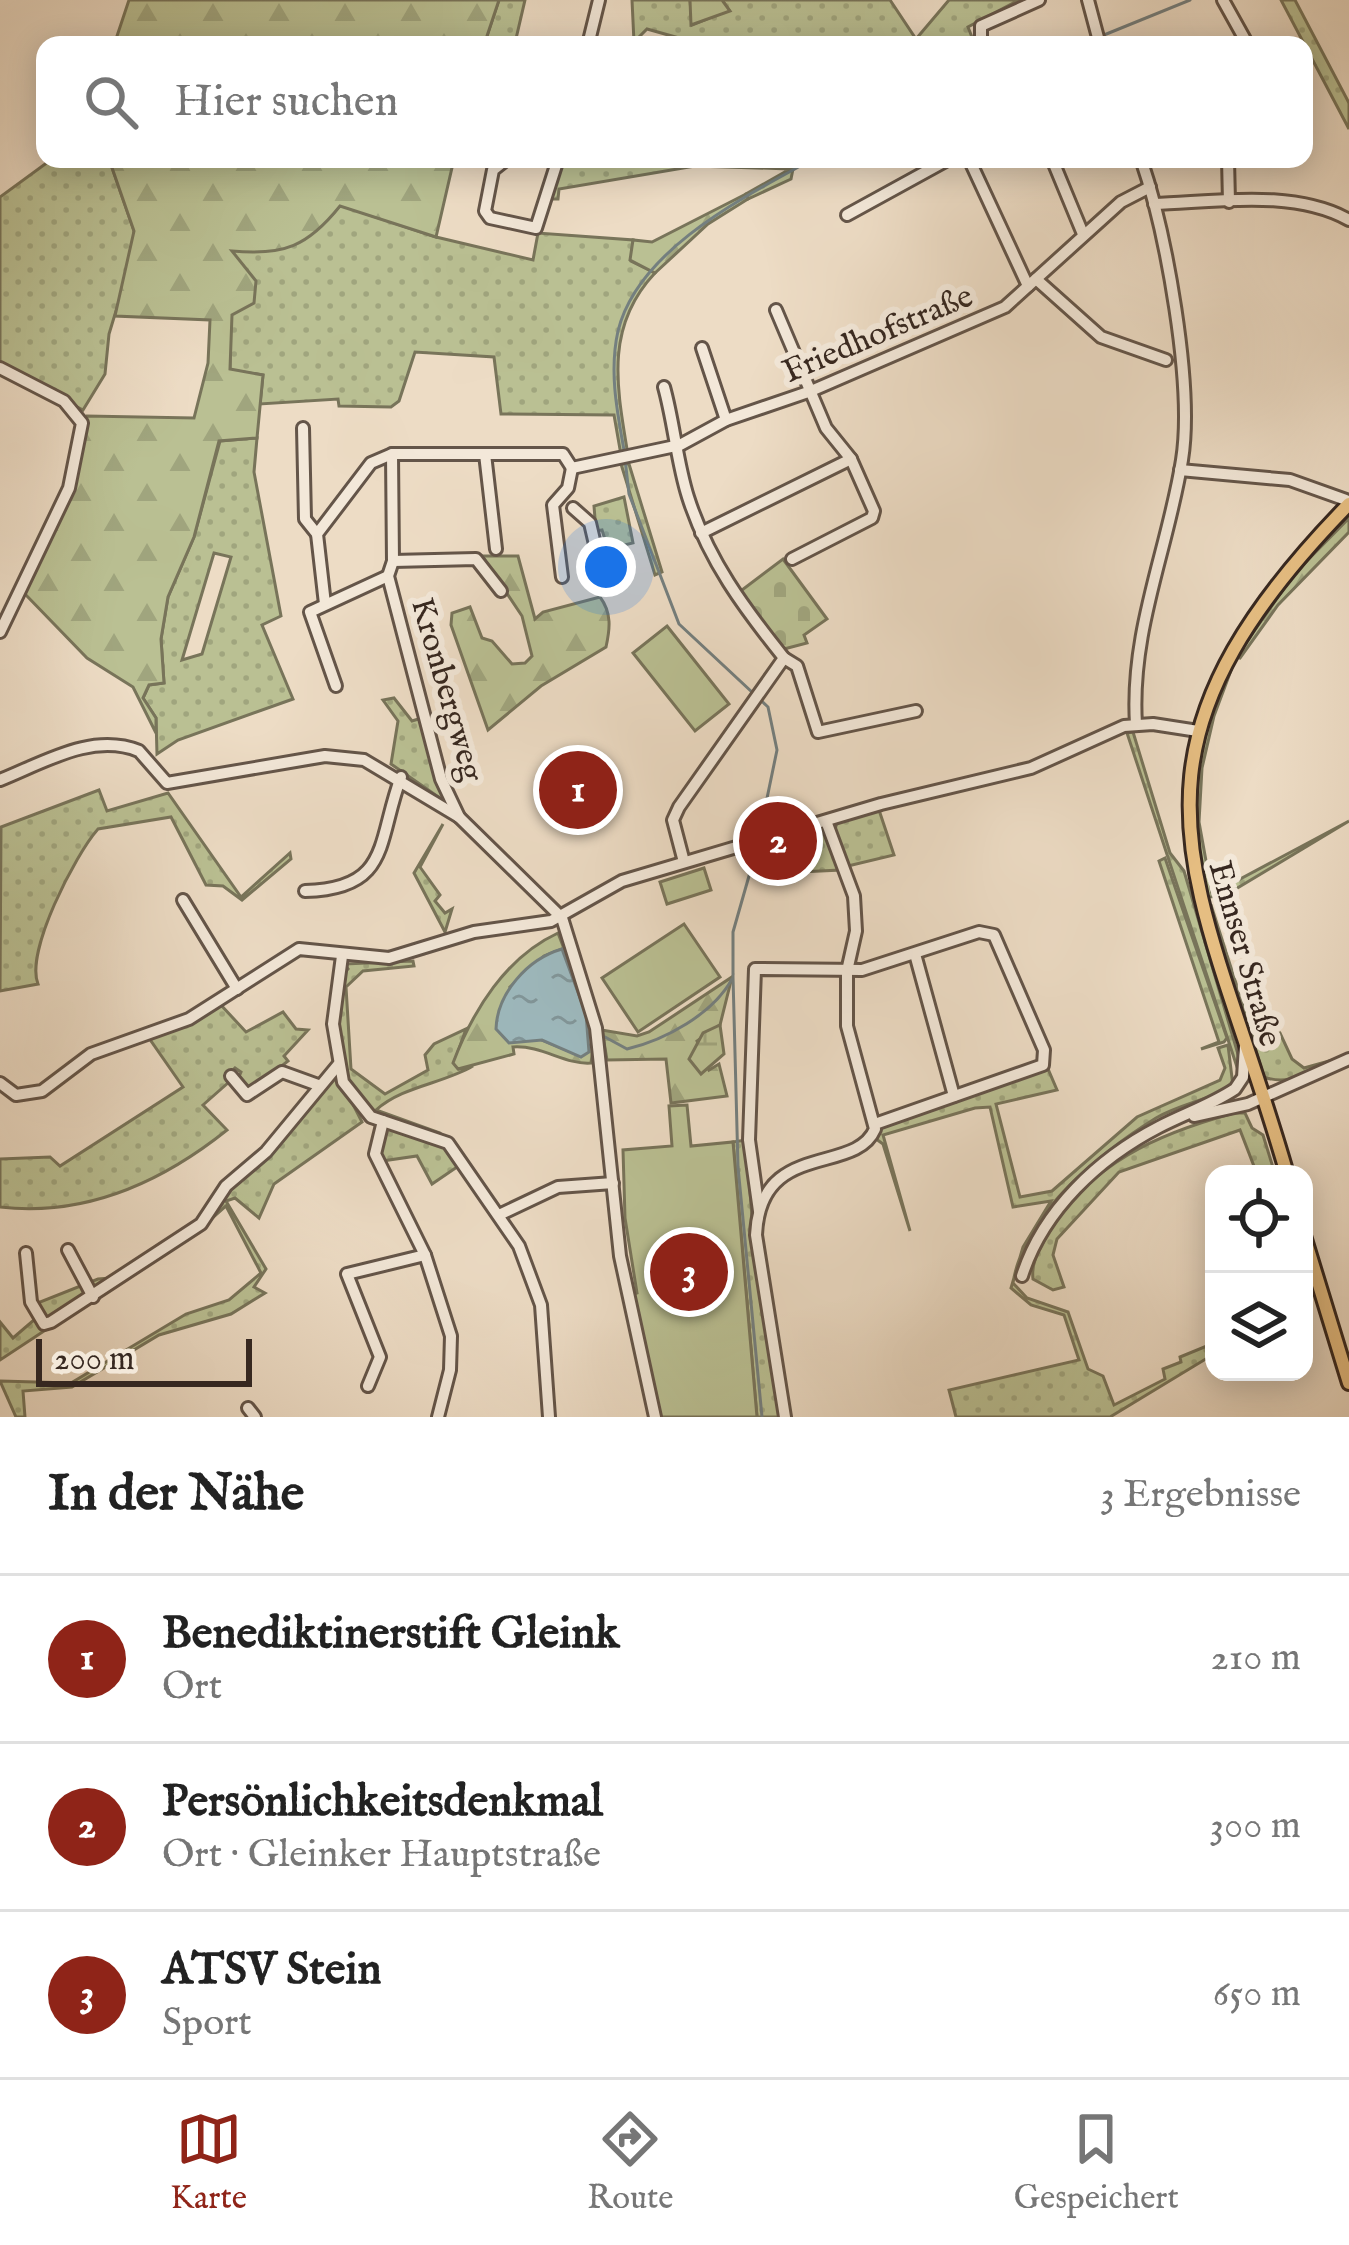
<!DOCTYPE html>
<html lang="de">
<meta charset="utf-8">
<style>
body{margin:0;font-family:"IM FELL English",serif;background:#f6f6f6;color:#222}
.controls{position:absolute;right:36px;bottom:36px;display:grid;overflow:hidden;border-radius:24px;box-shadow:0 6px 30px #0003}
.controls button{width:108px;height:108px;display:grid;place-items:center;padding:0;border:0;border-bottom:3px solid #e0e0e0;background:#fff;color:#222;font:60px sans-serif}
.scale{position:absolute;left:36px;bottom:30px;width:216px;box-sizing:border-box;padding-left:12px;border:6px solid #372820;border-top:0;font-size:33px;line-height:42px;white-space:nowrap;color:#372820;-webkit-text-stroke:9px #f3e8d9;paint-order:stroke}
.you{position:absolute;left:606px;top:567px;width:42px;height:42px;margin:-30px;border:9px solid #fff;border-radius:50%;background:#1a73e8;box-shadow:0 0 0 18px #1a73e833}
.badge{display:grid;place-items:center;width:78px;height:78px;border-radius:50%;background:#8f2418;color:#fff;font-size:39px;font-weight:700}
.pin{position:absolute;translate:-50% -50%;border:6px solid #fff;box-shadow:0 3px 12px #0006}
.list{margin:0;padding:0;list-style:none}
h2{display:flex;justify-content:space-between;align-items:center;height:156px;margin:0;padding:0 48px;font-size:51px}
h2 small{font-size:39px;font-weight:400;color:#767676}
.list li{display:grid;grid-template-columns:78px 1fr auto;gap:36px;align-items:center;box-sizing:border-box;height:168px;padding:0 48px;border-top:3px solid #e0e0e0}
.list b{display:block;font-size:45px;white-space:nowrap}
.list p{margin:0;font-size:39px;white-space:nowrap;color:#767676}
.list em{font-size:39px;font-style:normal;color:#767676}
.icon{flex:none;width:66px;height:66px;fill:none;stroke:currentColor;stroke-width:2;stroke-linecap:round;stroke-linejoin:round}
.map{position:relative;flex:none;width:1349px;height:1417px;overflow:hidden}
.search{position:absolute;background:#fff;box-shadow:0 6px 30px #0003;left:36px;right:36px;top:36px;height:132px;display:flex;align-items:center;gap:30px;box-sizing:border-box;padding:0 42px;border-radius:24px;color:#767676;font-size:45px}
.sheet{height:660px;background:#fff}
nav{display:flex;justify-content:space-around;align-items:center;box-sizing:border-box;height:168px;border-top:3px solid #e0e0e0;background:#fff;font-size:33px;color:#767676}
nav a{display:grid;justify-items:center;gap:6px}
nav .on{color:#8f2418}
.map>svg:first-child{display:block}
</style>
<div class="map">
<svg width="1349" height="1417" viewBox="0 0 1349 1417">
<defs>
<pattern id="green-dots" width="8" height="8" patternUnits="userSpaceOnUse" patternTransform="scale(3)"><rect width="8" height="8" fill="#bac093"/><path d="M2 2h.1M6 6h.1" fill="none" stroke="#a0a57e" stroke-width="1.8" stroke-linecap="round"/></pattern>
<pattern id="forest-firs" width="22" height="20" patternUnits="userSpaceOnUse" patternTransform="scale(3)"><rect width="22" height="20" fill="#bac093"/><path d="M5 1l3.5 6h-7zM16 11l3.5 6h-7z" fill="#a0a57e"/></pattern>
<pattern id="wetland-marsh" width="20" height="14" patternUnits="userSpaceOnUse" patternTransform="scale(3)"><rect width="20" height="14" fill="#bac093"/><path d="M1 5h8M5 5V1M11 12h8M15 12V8" fill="none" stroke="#a0a57e"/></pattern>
<pattern id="cemetery-stones" width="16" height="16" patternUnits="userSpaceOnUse" patternTransform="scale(3)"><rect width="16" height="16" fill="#bac093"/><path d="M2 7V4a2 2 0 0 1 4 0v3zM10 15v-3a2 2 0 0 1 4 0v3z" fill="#a0a57e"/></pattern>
<pattern id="water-ripples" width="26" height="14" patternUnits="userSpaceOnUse" patternTransform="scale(3)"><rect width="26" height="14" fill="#9db9be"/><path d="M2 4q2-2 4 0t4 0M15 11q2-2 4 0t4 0" fill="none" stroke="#81969a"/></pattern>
</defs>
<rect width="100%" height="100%" fill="#eddcc5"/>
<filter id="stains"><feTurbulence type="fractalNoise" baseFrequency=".00167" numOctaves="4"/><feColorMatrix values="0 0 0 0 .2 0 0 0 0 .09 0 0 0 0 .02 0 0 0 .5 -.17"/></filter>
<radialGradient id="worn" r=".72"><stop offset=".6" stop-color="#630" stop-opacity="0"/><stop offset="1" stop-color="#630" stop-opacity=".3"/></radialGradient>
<!-- green -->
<g fill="url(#green-dots)" stroke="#78745a" stroke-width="3" fill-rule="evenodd">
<path d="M499,0h26l-10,43 7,2h-38z"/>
<path d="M632,0h58l2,25 37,-15 -7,-10h168l26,39 33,-39h70l-51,27 7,18h-289v-5l-39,-11 -13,13z"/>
<path d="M1281,0h14l54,103v26z"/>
<path d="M52,159h57l25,72 -2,27 -23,76 -4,40 -22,36 -83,-44v-169z"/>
<path d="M560,159h248l-15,10 -2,10 -43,20 -2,-5 44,-25 -95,-3 -136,23 -1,10h-9z"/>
<path d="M340,205l96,32 97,23 5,-27 95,7 -2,21 24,12c-51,54 -38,115 -27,182h-7l-7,-40 -113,-1 -7,-57 -79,-5 -16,49 -8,6 -52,-1 -1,-7 -78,5 3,-29 -33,-5 1,-120c48,5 78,-5 109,-45z"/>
<path d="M257,438l-3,34 27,144 -19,9 31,74 -115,41 -21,14 -1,-36 -13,-20 6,-13 15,-2 -3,-44 7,-42 26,-60 26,-96zM214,553l17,4 -29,97 -20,6z"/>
<path d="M621,464h8l33,108 -7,3z"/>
<path d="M624,497l9,46 -25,6 -6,-19 -6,1 -2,-25z"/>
<path d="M1349,511l-113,146 -22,59 -12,52 -3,54 13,72 137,-73 -125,75 -16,1c-21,-77 -16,-171 25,-242 28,-49 80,-100 116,-144z"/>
<path d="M394,698l18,23 13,-4 22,86 -56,-39 7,-43 -15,-21z"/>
<path d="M1133,732l37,121 14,18 56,190 -1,12 -112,-340z"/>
<path d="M99,790l8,21 61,-18 73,104 49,-44 1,6 -49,41 -19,-14 -17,-1 -35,-68 -73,12c-23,26 -73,123 -60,155l-38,7 1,-164z"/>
<path d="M879,810l15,45 -46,11 -14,-32 3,-12z"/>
<path d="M443,824l-23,43 20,28 -5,6 10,12 7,-4 -7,23 -31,-59z"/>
<path d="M814,831l11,4 15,35 -60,3 14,-34z"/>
<path d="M1165,858l62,180 -3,4 -23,7 18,-7 -60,-181z"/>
<path d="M1211,905l43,135 26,-7 12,26 12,9 36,-10c-22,12 -50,29 -76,19z"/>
<path d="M413,961l1,5 -51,5 -17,16 5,82 34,25 43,-24 -3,-15 9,-11 32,-15 -12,34 5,6 14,-3c-31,18 -70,20 -97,44l64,23 25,28c-41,-44 -55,-22 -90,-45 -43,-29 -39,-94 -35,-139l8,-8 -4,-5z"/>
<path d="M220,1004l26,28 37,-20 13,17 12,1 -24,26 4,5 -38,30 -12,-12 3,-7 -6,-4 -9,9 3,5 -26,23 24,25c-65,52 -141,87 -227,77v-48l50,-2 10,9 123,-79 -34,-49z"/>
<path d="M1228,1045l5,41c-24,14 -53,18 -77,32 -56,35 -132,95 -143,165l14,15 41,14 20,57 15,7 11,29 51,-26 -2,-10 18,-7 -1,-5 34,-14v11l-104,63h-154l-7,-27 130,-30 -15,-45 -33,-10 -20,-17 12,-41 28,-46 -38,6 -23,-100 -15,1 -92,27 27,96 -27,-87 -7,-5 5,-11 167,-59 9,21 -61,14 24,93 32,-6 85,-74 83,-37 5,-12 -7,-20z"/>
<path d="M337,1073l25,49 -88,62 -15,34 -24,-20 -9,3 40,68 -12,18 11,6 -34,21 -72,21 -87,52 -49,4 2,26h-9l-16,-36 71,2 115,-69 43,-14 32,-27 -35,-67 -18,16 16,-30z"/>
<path d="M1234,1113h11l7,15 11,7 12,39h-18l-17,-44 -121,42 -62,67 -4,16 11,32 -11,3 -20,-11c-2,-17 6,-29 14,-44 43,-72 110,-101 187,-122z"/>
<path d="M388,1127l49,11 23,27 -28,19 -15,-28 -35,5 -4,-15z"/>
<path d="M746,1140l10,129 26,148h-25l-24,-275z"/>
<path d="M126,1277l-126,83v-38l13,16 21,-18 1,-16 63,-25z"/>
</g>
<!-- forest -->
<g fill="url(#forest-firs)" stroke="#78745a" stroke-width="3">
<path d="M129,0h370l-15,45h-370z"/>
<path d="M690,0h32l8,11 -39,14z"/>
<path d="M109,159h345l-18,78 -96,-31c-32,40 -56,50 -108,45l24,30 -2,22 -22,12 -2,54 33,6 -6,63 -38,3 -25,96 -26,60 -7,42 3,44 -15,2 -6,13 13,20v15l-23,-46 -46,-29 -63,-65 54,-122 9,-55 107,2 14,-55 2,-43 -95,-4 19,-85z"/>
<path d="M746,194l2,5 -40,25 -53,49 -25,-13 3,-20 19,2z"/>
<path d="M1349,518v14l-71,73 -38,53 -4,-1 58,-83z"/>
<path d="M482,556h36l17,63 8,-7 57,-15c12,16 10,32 6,50l-65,39 -53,44 -37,-105 1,-12 18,-6 12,31 10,3 20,23 13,-1 7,-7 -10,-40z"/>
<path d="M558,933l31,81 -27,-65 -18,7 -34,31 32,53 39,16 13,-15 -3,22c-26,2 -49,-18 -78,-16l1,7 -56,15 -5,-6c20,-53 53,-106 105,-130z"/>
<path d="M732,977l-12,48 -23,16 12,29 10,-6 8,32 -56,7 -5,-44 -59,1 -5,-30 35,6 12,-4z"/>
</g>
<!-- wetland -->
<path fill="url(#wetland-marsh)" stroke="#78745a" stroke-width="3" d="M720,1025l4,29 -23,20 -12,-15 14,-26z"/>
<!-- cemetery -->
<path fill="url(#cemetery-stones)" stroke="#78745a" stroke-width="3" d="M783,559l44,60 -23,16 3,8 -23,6 -46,-56z"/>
<!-- pitch -->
<g fill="#bac093" stroke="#78745a" stroke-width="3">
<path d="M667,626l62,78 -34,27 -62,-78z"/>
<path d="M704,868l7,22 -44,14 -7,-22z"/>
<path d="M684,924l36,53 -82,55 -36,-54z"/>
<path d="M687,1105l4,41 42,-4 24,275h-96l-30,-122 6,-2 -12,-75 -2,-68 49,-4 -3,-40z"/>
</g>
<!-- water -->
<path fill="url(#water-ripples)" stroke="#747f7f" stroke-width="3" d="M562,949l24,65 3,38 -8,5 -39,-17 -33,3 -13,-14c1,-35 31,-70 66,-80z"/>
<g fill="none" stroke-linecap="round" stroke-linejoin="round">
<!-- stream -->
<g stroke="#747f7f" stroke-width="3">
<path d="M1104,35l86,-35"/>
<path d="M1081,45l15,-6"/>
<path d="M624,450c-7,-39 -15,-79 -6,-119 20,-82 128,-135 195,-172"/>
<path d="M625,459l4,35 50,130 89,83 9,43 -17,82"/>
<path d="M757,848l-24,84v45l5,190 24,250"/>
<path d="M605,1037l22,12c38,-9 86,-35 105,-70"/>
</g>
<defs>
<g id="minor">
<path d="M1088,0l12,45"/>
<path d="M1223,0l25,45"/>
<path d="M588,45l11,-45"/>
<path d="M981,45v-19l58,-26"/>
<path d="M507,159l-14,11 -8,41 5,7 46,10 22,-69"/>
<path d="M969,159l59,127"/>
<path d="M1052,159l31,75"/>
<path d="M1228,159l1,43"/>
<path d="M1154,204c62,-2 140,-15 195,16"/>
<path d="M847,215l102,-56"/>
<path d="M1036,279l65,58 65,23"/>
<path d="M776,310l50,118 25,31 23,52 -2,7 -80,41"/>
<path d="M702,348l24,72"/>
<path d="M0,368l64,33 18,22 -13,65 -69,144"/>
<path d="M664,387c10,36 13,76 24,110 20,63 56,111 96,161l-105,149 -6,13 11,42"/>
<path d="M303,428l2,91 12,15"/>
<path d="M485,454l11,95"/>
<path d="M1180,470l110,10 59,21"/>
<path d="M573,508l17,15 14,60"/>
<path d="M701,533l150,-74"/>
<path d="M393,561l83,-2 25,32"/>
<path d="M562,577l-9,-72 15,-17 4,-20"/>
<path d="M325,604l-8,-70 54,-71 21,-9"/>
<path d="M784,658l13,8 21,66 98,-21"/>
<path d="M336,686l-26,-74 78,-36"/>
<path d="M1136,724c-6,-93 32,-175 46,-264 12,-75 -16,-228 -41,-301"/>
<path d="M0,780c43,-17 92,-48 139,-29l28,32 158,-27 39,4 95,57 103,101 34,110 24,228 35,161"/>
<path d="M459,817l-18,-38 -53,-203 5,-15 -1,-107h171l9,14 108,-23 46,-25 85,-29 194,-84 116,-105 29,-15"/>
<path d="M305,891c86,-2 72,-50 96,-114"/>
<path d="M183,900l54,89"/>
<path d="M915,954l39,142"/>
<path d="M342,956l-9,68 10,58 28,35 77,26 71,103 22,59 8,112"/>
<path d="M231,1076l16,19 35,-23 36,13"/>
<path d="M0,1083l16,12 26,-4 49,-37 98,-35 110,-70 90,9 85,-26 77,-11 71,-40 259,-77 150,-36 93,-42 29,-2 45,7"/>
<path d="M1194,1116l54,-12 101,-45"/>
<path d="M383,1121l-8,33 50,101 26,81 -1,34 -12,47"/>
<path d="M759,1211l-10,-71 6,-171 107,1 117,-38 15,3 50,115 -1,15 -168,59"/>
<path d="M499,1215l59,-28 55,-4"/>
<path d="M68,1250l25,47"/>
<path d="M26,1253l5,49 13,22 7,-2 150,-98 25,-38 40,-34 72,-87"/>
<path d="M1022,1276c21,-66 77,-118 137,-149 25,-13 52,-22 76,-38l8,-12 2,-31"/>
<path d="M368,1386l12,-29 -33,-83 78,-19"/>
<path d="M248,1408l7,9"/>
<path d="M785,1417l-29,-182c4,-96 99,-59 119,-106l-28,-103v-55l9,-40 -2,-35 -28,-75"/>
</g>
<g id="major">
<path d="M1287,1174c-86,-299 -193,-409 62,-670"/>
<path d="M1304,1236l45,147"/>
</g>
</defs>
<!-- minor casing -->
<use href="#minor" stroke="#645549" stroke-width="16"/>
<!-- major casing -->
<use href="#major" stroke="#372820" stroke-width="18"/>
<!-- minor -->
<use href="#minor" stroke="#f3e8d9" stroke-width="10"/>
<!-- major -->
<use href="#major" stroke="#e6be82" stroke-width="12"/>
</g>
<g text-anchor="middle" stroke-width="12" stroke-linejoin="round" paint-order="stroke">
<!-- street labels -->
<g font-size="33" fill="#372820" stroke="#f3e8d9">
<text transform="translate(877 332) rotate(-23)" y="12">Friedhofstraße</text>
<text transform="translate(449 689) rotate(74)" y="12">Kronbergweg</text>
<text transform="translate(1247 953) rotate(74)" y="12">Ennser Straße</text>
</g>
</g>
<rect width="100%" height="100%" filter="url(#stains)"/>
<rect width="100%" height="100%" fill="url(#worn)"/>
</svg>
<div class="controls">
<button><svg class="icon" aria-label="locate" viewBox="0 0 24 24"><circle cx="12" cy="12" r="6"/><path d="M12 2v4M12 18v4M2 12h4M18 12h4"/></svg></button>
<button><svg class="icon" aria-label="layers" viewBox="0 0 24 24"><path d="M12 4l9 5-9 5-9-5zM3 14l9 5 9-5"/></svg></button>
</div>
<div class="scale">200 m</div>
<div class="you"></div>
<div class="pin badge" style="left:578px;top:790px">1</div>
<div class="pin badge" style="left:778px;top:841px">2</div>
<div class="pin badge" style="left:689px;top:1272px">3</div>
<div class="search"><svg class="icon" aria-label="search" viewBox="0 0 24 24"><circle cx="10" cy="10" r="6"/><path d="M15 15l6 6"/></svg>Hier suchen</div>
</div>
<section class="sheet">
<h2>In der Nähe<small>3 Ergebnisse</small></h2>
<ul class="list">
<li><span class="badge">1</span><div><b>Benediktinerstift Gleink</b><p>Ort</p></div><em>210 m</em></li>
<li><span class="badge">2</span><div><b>Persönlichkeitsdenkmal</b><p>Ort · Gleinker Hauptstraße</p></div><em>300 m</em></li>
<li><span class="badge">3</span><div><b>ATSV Stein</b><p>Sport</p></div><em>650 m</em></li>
</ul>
</section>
<nav>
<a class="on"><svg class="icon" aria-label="map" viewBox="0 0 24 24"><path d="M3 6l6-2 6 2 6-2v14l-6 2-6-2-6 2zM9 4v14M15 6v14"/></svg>Karte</a>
<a><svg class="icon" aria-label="directions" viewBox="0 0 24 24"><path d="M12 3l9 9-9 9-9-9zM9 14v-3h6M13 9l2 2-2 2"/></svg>Route</a>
<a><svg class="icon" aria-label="saved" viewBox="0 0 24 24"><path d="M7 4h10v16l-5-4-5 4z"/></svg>Gespeichert</a>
</nav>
